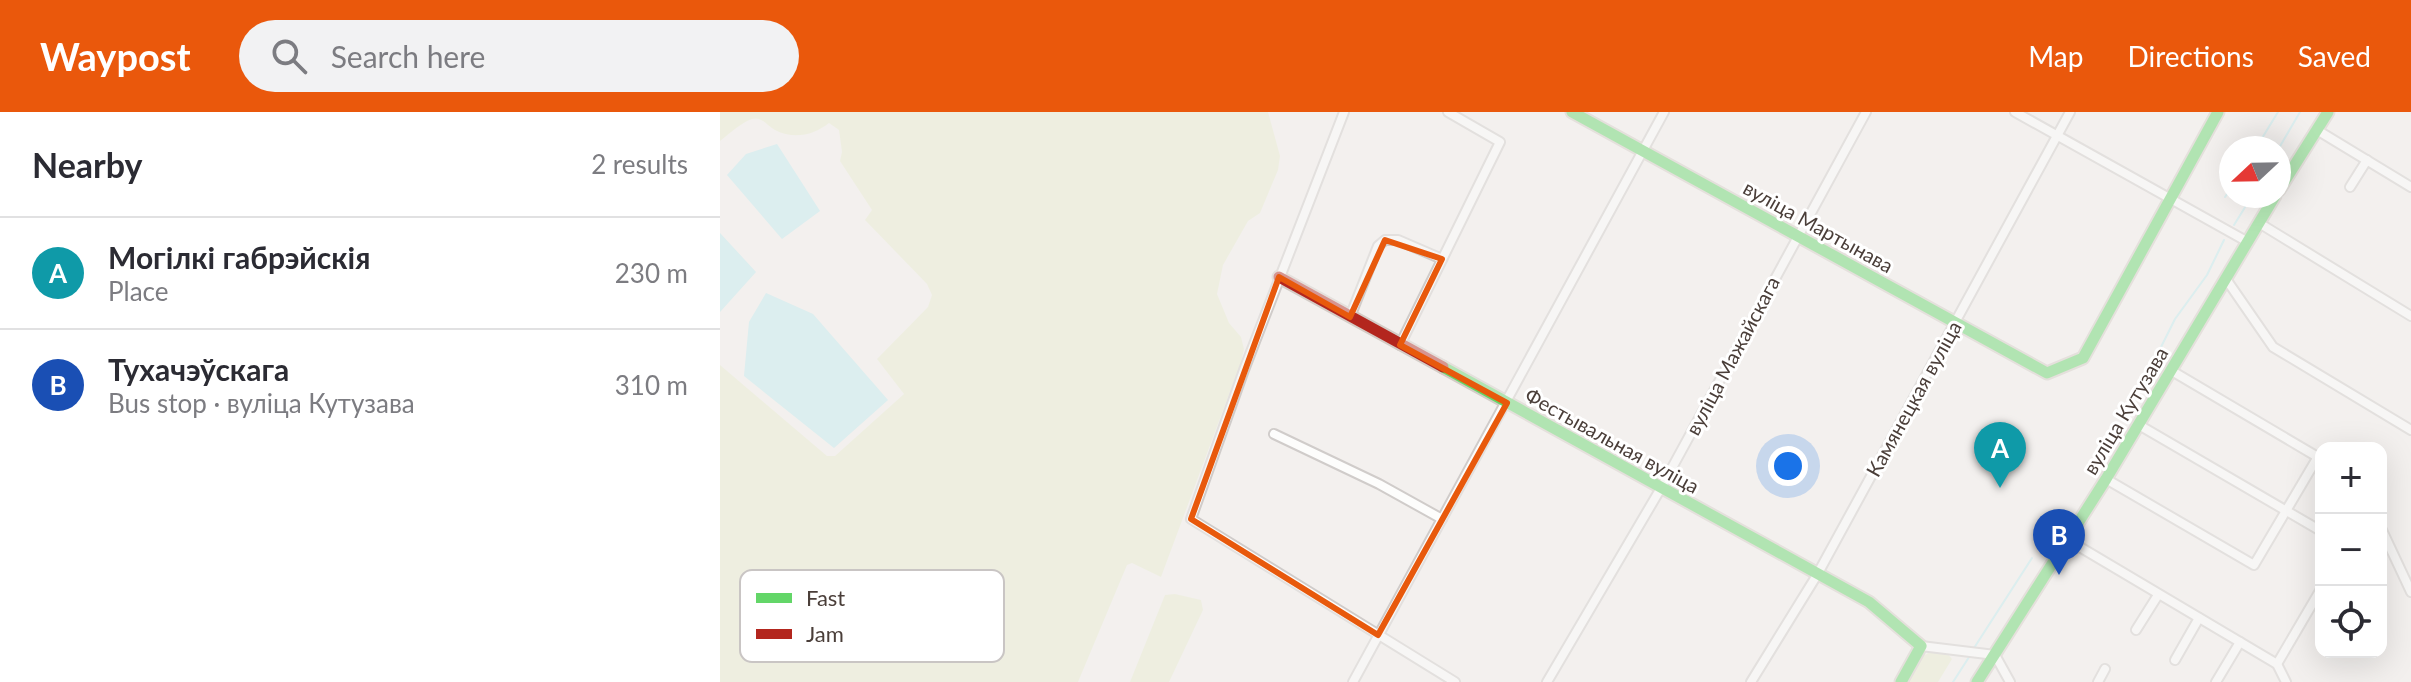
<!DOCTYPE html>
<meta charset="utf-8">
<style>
body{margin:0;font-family:Lato,sans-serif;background:#f2f2f3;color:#2b2b33}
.controls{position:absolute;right:24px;bottom:24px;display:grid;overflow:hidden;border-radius:16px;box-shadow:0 8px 32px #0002}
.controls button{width:72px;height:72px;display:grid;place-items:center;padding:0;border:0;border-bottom:2px solid #e1e1e2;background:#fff;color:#2b2b33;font:40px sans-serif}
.compass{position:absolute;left:1499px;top:24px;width:72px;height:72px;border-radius:50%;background:#fff;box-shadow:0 8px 32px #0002;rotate:248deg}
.you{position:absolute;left:1068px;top:354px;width:28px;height:28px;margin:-20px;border:6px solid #fff;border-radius:50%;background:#1a73e8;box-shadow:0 0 0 12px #1a73e833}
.badge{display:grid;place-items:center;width:52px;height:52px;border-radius:50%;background:#ea580c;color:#fff;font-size:26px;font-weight:700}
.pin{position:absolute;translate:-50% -66px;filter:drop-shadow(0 2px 4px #0008)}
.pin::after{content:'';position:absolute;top:42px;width:28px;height:24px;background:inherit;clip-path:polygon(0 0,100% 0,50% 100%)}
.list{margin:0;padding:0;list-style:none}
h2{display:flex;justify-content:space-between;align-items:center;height:104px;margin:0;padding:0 32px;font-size:34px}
h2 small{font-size:26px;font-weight:400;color:#7c7c81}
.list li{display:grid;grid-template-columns:52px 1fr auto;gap:24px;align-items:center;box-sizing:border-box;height:112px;padding:0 32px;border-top:2px solid #e1e1e2}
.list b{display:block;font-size:30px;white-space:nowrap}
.list p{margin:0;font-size:26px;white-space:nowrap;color:#7c7c81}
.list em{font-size:26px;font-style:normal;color:#7c7c81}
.icon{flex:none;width:44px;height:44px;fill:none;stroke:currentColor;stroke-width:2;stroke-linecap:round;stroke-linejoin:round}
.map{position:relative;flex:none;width:1691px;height:570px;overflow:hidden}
header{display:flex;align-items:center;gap:48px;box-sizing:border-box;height:112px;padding:0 40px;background:#ea580c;color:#fff}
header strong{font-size:38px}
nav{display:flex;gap:44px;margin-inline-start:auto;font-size:28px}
.search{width:560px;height:72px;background:#f2f2f3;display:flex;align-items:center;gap:20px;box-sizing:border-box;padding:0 28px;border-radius:44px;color:#7c7c81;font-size:30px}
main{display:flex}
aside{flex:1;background:#fff}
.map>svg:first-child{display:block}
</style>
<header>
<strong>Waypost</strong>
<div class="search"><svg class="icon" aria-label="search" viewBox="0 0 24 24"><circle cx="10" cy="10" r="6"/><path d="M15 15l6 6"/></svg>Search here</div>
<nav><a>Map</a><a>Directions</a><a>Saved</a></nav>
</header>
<main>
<aside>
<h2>Nearby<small>2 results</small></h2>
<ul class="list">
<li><span class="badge" style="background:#0f9aa8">A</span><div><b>Могілкі габрэйскія</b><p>Place</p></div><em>230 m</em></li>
<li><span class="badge" style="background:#1a4fb4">B</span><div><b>Тухачэўскага</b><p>Bus stop · вуліца Кутузава</p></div><em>310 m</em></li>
</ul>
</aside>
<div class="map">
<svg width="1691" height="570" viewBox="0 0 1691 570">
<rect width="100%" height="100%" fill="#f3f0ee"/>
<!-- green -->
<g fill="#e9eccf">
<path d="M0,0h548l12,44 -2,14 -18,43 -12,8 -25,44 -6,29 12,29 12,14 3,12 -3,13 -80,215 -29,-14 -5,2 -49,117h-358v-317l107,91h8l69,-62 -27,-35 51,-52 4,-12 -5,-11 -62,-64 7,-10 -32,-49 2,-9 -3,-22 -10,-7c-15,12 -35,17 -54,7 -8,-4 -13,-14 -23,-11 -10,3 -23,15 -32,22z"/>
<path d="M455,482l26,6 2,10 -34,72h-39l35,-87z"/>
<path d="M1212,539l14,1 6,7 -14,23h-31l16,-26z"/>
</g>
<!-- water -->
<g fill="#c0eaef">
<path d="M57,32l43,67 -38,28 -55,-64 19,-21z"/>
<path d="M0,121l36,39 -36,40z"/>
<path d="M46,181l47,21 75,86 -54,48 -90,-72 5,-54z"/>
</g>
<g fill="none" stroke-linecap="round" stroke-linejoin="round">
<!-- stream -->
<g stroke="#c0eaef" stroke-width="2">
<path d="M1536,36l22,-36"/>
<path d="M1559,36l21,-36"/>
<path d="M1505,85l6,-9"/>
<path d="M1514,113l18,-29"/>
<path d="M1431,255l24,-48 32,-44 17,-35"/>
<path d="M1254,536l58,-90"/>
<path d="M1233,570l18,-28"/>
</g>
<defs>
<g id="street">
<path d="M624,0l-100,258 -53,149 264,163"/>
<path d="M1295,0l233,130"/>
<path d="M1597,18l94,57"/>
<path d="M1630,75l17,-27"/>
<path d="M1539,111l152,93"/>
<path d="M1506,167l47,68 138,83"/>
<path d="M630,205l28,-71 7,-6h13l44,19"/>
<path d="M680,233l100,-203 -52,-30"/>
<path d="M1419,313l182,106"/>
<path d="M554,322l105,50 63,35"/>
<path d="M1386,367l148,86 62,-105v-4l-144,-85"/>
<path d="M1661,416l30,64"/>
<path d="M1348,428l209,124 9,18"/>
<path d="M1416,518l22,-35"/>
<path d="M1201,534l74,9 15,27"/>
<path d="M1455,548l24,-42"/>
<path d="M1557,552l44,-75"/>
<path d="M633,570l311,-570"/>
<path d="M827,570l114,-194 205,-376"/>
<path d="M1031,570l66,-107 253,-463"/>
<path d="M1378,570l7,-13"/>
<path d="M1496,570l24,-40"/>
</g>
<g id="fast">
<path d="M852,0l475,261 36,-15 135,-246"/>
<path d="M1559,78l49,-78"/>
<path d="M723,255l426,235 52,44 -20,36"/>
<path d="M1257,570l129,-203 169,-283"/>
</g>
<path id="jam" d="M559,165l164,90"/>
</defs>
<!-- street casing -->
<use href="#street" stroke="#d0ccca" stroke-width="12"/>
<!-- fast casing -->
<use href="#fast" stroke="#d4ccc6" stroke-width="15"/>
<!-- jam casing -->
<use href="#jam" stroke="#d4ccc6" stroke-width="15"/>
<!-- street -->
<use href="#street" stroke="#fdfdfc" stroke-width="8"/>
<!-- fast -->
<use href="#fast" stroke="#63d668" stroke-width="11"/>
<!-- jam -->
<use href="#jam" stroke="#b3261e" stroke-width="11"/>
</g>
<!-- marked area -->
<path d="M0 0H1691V570H0ZM665,128l57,19 -42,86 107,58 -129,232 -187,-116 88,-242 71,40z" fill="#f3f0ee" fill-opacity=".55" fill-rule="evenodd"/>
<path fill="none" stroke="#e8590c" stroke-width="6" stroke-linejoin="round" d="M665,128l57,19 -42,86 107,58 -129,232 -187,-116 88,-242 71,40z"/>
<g text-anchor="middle" stroke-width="6" stroke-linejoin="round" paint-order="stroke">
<!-- street labels -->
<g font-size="20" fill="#4a3e39" stroke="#fff">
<text transform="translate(1098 115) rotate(29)" y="7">вуліца Мартынава</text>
<text transform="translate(1013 244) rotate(-62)" y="7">вуліца Мажайскага</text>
<text transform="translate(1194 287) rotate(-61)" y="7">Камянецкая вуліца</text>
<text transform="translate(1406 299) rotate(-59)" y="7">вуліца Кутузава</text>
<text transform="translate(892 329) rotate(29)" y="7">Фестывальная вуліца</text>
</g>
</g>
<!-- legend -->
<rect x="20" y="458" width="264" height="92" rx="12" fill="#fff" stroke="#c9c5c4" stroke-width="2"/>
<rect x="36" y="481" width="36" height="10" fill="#63d668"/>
<rect x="36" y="517" width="36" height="10" fill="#b3261e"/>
<g font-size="22" fill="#4a3e39">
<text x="86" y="494">Fast</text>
<text x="86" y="530">Jam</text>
</g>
</svg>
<div class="controls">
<button>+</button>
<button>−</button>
<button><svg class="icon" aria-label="locate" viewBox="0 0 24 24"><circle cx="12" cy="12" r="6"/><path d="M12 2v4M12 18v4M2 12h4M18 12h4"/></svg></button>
</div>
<svg class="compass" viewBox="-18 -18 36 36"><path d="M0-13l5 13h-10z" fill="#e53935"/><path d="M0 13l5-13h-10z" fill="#7c7c81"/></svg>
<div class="you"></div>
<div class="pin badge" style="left:1280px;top:376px;background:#0f9aa8">A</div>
<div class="pin badge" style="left:1339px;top:463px;background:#1a4fb4">B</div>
</div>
</main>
